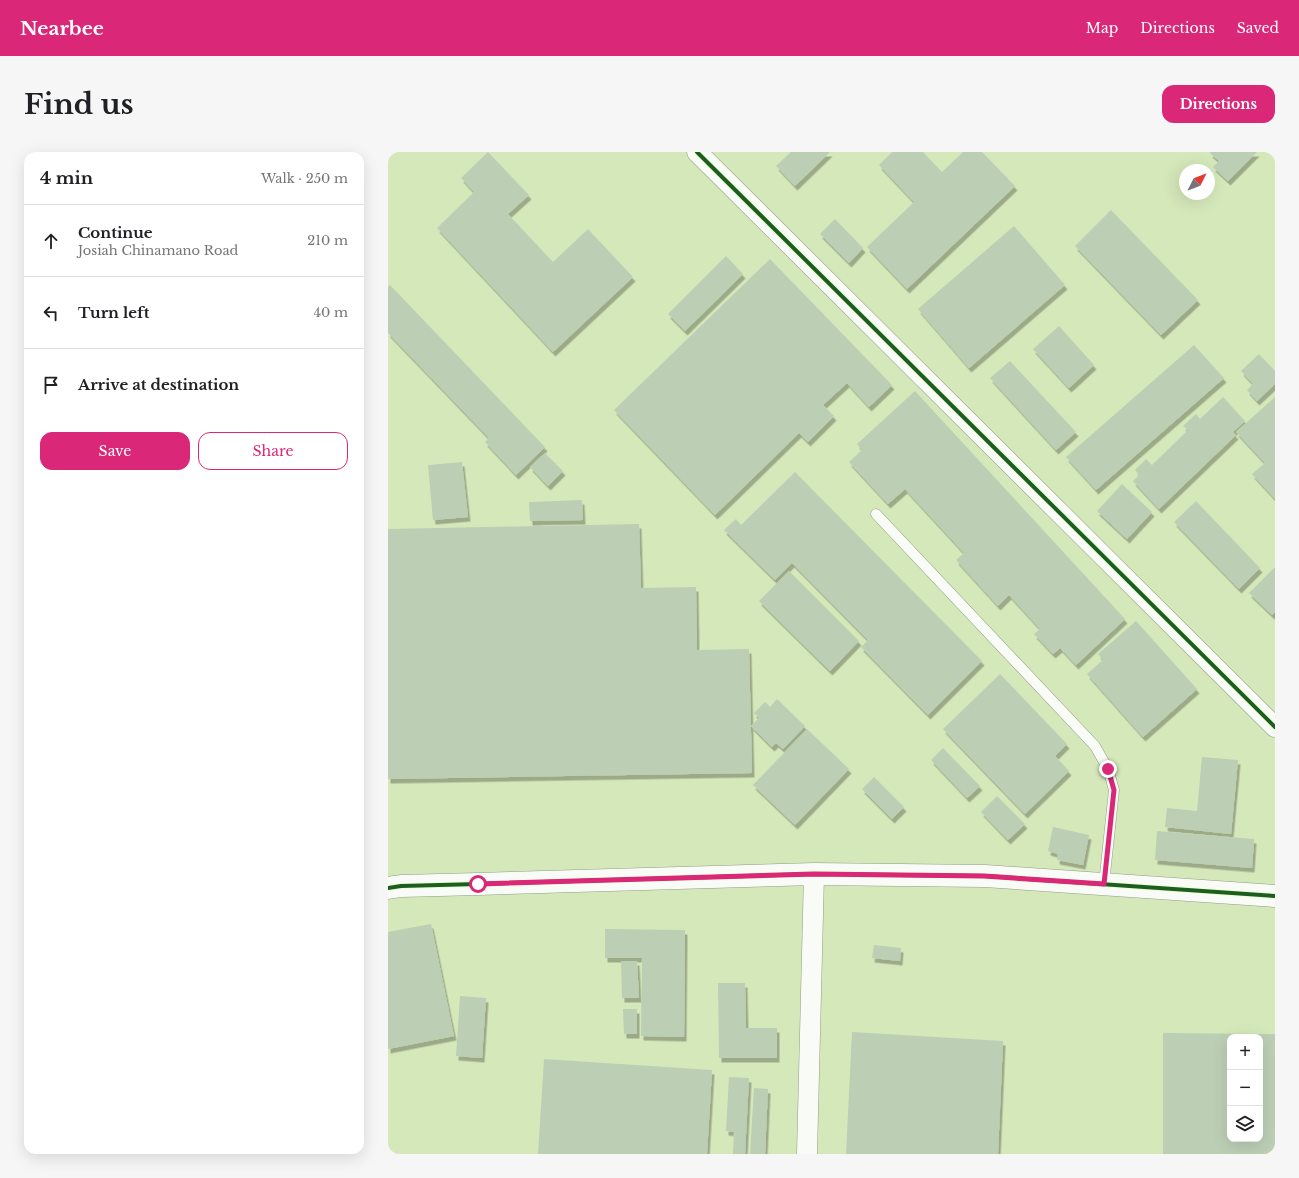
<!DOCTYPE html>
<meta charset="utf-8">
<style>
body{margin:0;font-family:"Libre Baskerville",serif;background:#f6f6f6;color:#202124}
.controls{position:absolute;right:12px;bottom:12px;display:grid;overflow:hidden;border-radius:8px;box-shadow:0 4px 16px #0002}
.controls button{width:36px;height:36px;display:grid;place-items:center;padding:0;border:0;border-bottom:1px solid #e0e0e0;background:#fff;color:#202124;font:20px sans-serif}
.compass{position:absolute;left:791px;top:12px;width:36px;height:36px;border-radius:50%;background:#fff;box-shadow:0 4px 16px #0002;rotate:48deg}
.stop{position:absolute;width:12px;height:12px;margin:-9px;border:3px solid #db2777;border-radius:50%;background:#fff}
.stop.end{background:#db2777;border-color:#fff;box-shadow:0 1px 4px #0008}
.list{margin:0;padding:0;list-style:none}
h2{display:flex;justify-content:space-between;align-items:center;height:52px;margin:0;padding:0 16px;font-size:17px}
h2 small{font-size:13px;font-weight:400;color:#757577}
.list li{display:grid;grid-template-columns:26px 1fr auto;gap:12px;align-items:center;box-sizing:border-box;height:72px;padding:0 16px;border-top:1px solid #e0e0e0}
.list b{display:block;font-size:15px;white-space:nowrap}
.list p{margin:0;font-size:13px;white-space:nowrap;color:#757577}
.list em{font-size:13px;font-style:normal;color:#757577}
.actions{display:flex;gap:8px;padding:12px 16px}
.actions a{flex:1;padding:9px 0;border:1px solid #db2777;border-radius:12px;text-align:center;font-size:14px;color:#db2777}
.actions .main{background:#db2777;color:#fff}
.icon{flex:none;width:22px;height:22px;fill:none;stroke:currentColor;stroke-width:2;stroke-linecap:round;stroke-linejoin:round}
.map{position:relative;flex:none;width:887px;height:1002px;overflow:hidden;border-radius:12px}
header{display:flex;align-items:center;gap:24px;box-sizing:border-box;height:56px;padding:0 20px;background:#db2777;color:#fff}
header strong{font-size:19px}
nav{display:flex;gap:22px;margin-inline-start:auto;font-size:14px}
.intro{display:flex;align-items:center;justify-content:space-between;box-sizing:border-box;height:96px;padding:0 24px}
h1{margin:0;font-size:28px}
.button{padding:10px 18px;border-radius:12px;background:#db2777;color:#fff;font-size:14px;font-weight:700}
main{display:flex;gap:24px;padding:0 24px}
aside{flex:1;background:#fff;border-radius:12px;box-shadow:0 4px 16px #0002}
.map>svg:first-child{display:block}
</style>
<header>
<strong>Nearbee</strong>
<nav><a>Map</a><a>Directions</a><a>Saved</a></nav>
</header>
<div class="intro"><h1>Find us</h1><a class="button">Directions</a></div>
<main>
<aside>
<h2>4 min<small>Walk · 250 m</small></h2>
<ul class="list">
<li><svg class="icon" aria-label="ahead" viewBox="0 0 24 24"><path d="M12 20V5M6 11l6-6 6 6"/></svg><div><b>Continue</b><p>Josiah Chinamano Road</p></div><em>210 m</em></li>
<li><svg class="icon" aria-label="left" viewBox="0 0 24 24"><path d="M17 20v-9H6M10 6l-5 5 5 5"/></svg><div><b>Turn left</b></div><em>40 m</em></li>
<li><svg class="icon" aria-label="arrive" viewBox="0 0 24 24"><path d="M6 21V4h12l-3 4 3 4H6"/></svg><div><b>Arrive at destination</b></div></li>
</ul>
<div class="actions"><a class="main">Save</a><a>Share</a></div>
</aside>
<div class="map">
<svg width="887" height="1002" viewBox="0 0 887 1002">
<defs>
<filter id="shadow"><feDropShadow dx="2.5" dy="4.5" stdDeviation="0" flood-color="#0004"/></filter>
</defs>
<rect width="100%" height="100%" fill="#dae6c9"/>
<!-- built -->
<path fill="#d5e8ba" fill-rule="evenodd" d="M0,0h887v1002h-887zM797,18h24v24h-24zM842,885h30v102h-30z"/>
<!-- building -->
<g fill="#bccfb5" fill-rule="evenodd" filter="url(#shadow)">
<path d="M100,0l41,43 -21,19 45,48 35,-33 45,48 -80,75 -116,-124 37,-36 -13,-14z"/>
<path d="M403,0h39l-35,34 -19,-20z"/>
<path d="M504,0h31l19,20 21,-20h19l33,34 -108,103 -40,-42 47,-45 -35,-37z"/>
<path d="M823,0h46l-29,29 -15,-14 6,-6 -9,-8z"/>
<path d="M723,58l87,90 -37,35 -86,-89z"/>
<path d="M447,67l28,29 -14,15 -29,-29z"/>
<path d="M626,74l51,59 -96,83 -51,-59z"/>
<path d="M338,104l17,18 -58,57 -17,-17z"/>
<path d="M382,107l122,126 -23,22 -22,-24 -24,22 11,11 -26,26 -9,-9 -84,82 -101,-105z"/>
<path d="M2,133l155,162 -29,28 -31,-33 4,-4 -101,-105v-46z"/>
<path d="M671,174l35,39 -25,23 -36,-39z"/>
<path d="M806,193l30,33 -128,112 -30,-33z"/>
<path d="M871,202l16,17v13l-18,17 -10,-11 6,-6 -12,-13z"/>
<path d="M622,209l66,71 -20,18 -66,-72z"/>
<path d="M527,239l210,228 -49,46 -16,-17 -7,6 -19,-20 6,-5 -31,-34 -11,11 -42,-46 8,-7 -59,-64 -17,15 -39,-42 13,-12 -5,-6z"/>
<path d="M835,245l22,24 -12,11 3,3 -77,74 -26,-28 6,-6 -4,-5 11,-11 6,6 36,-35 -5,-4 13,-12 4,5z"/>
<path d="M887,245v102l-23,-25 13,-11 -29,-31z"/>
<path d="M157,301l18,18 -15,15 -18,-19z"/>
<path d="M74,310l6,55 -35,3 -5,-55z"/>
<path d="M407,320l187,189 -54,54 -67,-68 7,-7 -76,-77 -17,17 -51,-50 12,-11 5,6z"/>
<path d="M734,332l30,28 -25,27 -30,-28z"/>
<path d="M194,348l1,20 -53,1 -1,-19z"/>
<path d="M808,349l64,67 -21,21 -65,-67z"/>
<path d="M251,372l2,64 55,-1 1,63 52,-1 3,124 -364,6v-250z"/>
<path d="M887,415v45l-3,3 -23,-22z"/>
<path d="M401,419l70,70 -29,30 -71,-70z"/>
<path d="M748,469l61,68 -54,48 -56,-63 16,-14 -5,-6z"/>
<path d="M612,522l67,70 -12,12 14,15 -44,43 -82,-85z"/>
<path d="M389,547l28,27 -22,23 -7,-6 -4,4 -21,-21 8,-8 -5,-5 11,-11 5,5z"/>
<path d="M419,577l42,40 -54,56 -42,-40z"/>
<path d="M555,596l37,38 -13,12 -36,-38z"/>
<path d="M814,605l36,3 -7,74 -66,-7 2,-19 30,3z"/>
<path d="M486,625l30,30 -12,12 -30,-30z"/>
<path d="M609,644l28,28 -17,16 -27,-28z"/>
<path d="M665,675l36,8 -6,30 -26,-5 1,-6 -10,-3z"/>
<path d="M769,679l97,8 -2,29 -97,-8z"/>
<path d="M43,772l23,112 -66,13v-117z"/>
<path d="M217,777l80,1 -1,107 -43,-1 1,-78h-37z"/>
<path d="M486,793l27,3 -1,13 -28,-3z"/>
<path d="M233,809h16l2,37h-17z"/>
<path d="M330,831h27l1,45h31v30h-58z"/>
<path d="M72,844l26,2 -4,60 -26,-2z"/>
<path d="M235,857h14v25h-13z"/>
<path d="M464,880l151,9 -5,113h-152z"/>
<path d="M775,881l112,1v120h-112zM842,885h30v102h-30z"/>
<path d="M156,907l168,11 -5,84h-169z"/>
<path d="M341,925l20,1 -4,76h-12l1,-22 -8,-1z"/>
<path d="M366,936l14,1 -3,65h-15z"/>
</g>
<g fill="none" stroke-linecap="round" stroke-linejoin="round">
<defs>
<path id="lane" d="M488,362l219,232 13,23 6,21 -10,94"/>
<g id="street">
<path d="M309,0l578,575"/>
<path d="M419,1002l7,-280"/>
</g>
<path id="secondary" d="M0,736l13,-2 77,-2 336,-10 171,2 290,20"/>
</defs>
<!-- lane casing -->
<use href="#lane" stroke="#929c85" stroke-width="11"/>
<!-- street casing -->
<use href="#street" stroke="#929c85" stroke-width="21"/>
<!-- secondary casing -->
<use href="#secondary" stroke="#929c85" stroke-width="23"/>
<!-- lane -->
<use href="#lane" stroke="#f9fbf7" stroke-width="10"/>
<!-- street -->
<use href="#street" stroke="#f9fbf7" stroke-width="20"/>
<!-- secondary -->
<use href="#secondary" stroke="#f9fbf7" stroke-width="22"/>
<defs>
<g id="cycleway">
<path d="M309,0l578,575"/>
<path d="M0,736l13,-2 77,-2 336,-10 171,2 290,20"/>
</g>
</defs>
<!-- cycleway casing -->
<use href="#cycleway" stroke="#ecfdd3" stroke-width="6"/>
<!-- cycleway -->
<use href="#cycleway" stroke="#1b5e20" stroke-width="4"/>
</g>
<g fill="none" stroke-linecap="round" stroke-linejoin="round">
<!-- route -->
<path stroke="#db2777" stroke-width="5" d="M90,732l336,-10 170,2 120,8 10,-94 -6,-21"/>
</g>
</svg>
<div class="controls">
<button>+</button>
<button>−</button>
<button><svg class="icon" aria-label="layers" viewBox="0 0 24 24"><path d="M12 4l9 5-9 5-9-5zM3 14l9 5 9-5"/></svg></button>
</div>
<svg class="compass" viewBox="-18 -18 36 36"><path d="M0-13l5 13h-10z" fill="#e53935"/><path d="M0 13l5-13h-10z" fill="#757577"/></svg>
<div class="stop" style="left:90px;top:732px"></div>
<div class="stop end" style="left:720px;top:617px"></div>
</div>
</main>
